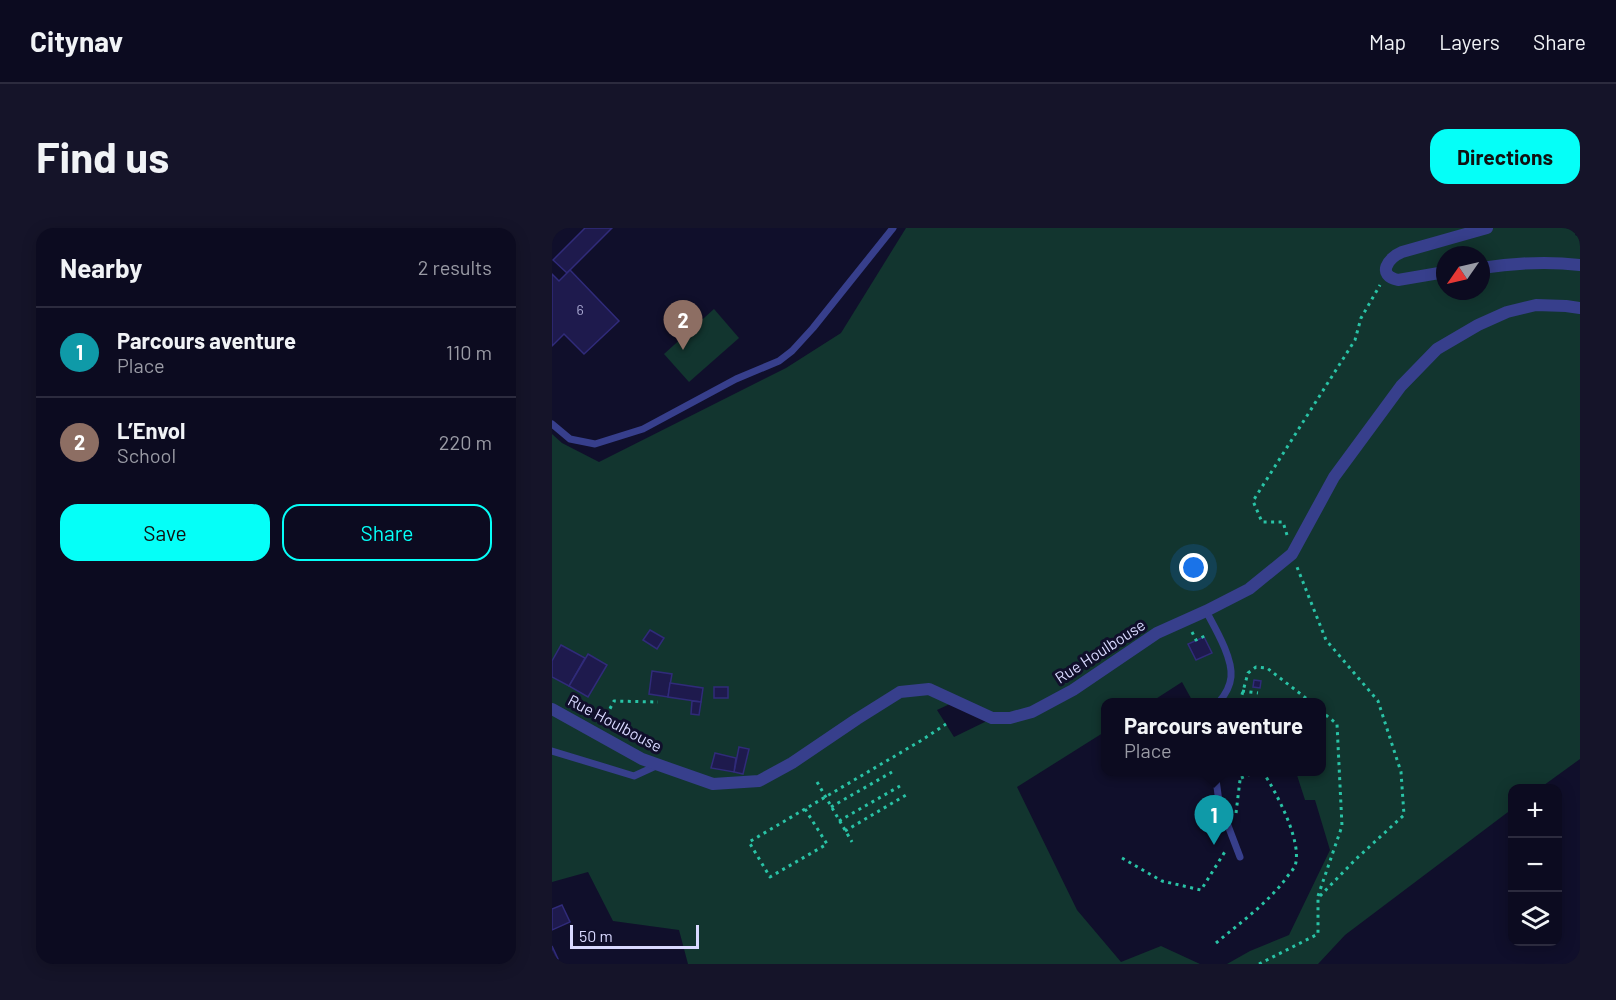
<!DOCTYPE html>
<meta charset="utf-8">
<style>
body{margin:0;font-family:Barlow,sans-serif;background:#151429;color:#f1f3f6}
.controls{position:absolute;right:18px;bottom:18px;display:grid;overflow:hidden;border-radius:12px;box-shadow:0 3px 15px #0003}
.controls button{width:54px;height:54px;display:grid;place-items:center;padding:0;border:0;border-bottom:2px solid #2c2b3e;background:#0c0b20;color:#f1f3f6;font:30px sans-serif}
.compass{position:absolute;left:884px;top:18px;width:54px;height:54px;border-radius:50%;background:#0c0b20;box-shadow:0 3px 15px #0003;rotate:236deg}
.scale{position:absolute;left:18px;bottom:15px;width:129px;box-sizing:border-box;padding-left:6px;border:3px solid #d9d9ff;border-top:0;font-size:16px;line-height:21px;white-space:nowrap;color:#d9d9ff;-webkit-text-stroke:4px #100f2b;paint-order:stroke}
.you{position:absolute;left:642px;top:340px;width:21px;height:21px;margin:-15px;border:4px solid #fff;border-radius:50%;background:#1a73e8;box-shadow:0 0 0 9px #1a73e833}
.badge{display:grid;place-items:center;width:39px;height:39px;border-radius:50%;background:#05fff8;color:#fff;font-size:20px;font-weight:700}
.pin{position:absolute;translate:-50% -50px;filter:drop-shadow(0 2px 3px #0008)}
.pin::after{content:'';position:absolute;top:32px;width:21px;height:18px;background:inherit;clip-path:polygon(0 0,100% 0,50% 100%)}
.popup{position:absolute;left:549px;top:470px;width:225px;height:78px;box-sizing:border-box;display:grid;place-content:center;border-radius:12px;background:#0c0b20;filter:drop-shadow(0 2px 4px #0005);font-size:20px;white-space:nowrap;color:#9a9ba5}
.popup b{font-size:22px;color:#f1f3f6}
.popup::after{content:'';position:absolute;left:50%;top:100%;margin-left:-12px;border:12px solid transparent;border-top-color:#0c0b20}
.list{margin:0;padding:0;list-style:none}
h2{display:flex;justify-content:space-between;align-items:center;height:78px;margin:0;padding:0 24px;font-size:26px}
h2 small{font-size:20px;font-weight:400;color:#9a9ba5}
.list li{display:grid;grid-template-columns:39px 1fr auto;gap:18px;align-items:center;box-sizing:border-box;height:90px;padding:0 24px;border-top:2px solid #2c2b3e}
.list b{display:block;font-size:22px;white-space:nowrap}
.list p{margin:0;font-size:20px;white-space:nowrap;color:#9a9ba5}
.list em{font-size:20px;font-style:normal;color:#9a9ba5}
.actions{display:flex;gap:12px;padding:18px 24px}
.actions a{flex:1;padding:14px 0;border:2px solid #05fff8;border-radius:18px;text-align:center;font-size:21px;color:#05fff8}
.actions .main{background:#05fff8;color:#111}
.icon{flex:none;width:33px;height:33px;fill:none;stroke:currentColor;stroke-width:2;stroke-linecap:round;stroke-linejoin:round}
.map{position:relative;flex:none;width:1028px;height:736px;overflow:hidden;border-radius:18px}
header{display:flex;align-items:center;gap:36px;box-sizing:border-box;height:84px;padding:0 30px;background:#0c0b20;border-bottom:2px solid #2c2b3e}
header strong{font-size:28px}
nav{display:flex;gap:33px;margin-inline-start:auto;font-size:21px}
.intro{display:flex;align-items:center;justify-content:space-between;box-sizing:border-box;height:144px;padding:0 36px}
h1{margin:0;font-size:42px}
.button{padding:15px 27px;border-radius:18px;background:#05fff8;color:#111;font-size:21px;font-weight:700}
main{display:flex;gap:36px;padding:0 36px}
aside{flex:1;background:#0c0b20;border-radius:18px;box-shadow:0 3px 15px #0003}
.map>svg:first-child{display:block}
</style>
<header>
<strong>Citynav</strong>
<nav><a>Map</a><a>Layers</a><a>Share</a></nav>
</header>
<div class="intro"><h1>Find us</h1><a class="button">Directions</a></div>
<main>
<aside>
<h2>Nearby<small>2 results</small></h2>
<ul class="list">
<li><span class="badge" style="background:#0f9aa8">1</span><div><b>Parcours aventure</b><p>Place</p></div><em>110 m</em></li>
<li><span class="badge" style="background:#8d6e63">2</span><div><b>L’Envol</b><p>School</p></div><em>220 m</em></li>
</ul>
<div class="actions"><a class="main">Save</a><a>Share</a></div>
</aside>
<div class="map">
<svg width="1028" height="736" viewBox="0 0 1028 736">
<rect width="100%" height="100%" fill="#100f2b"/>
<!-- green -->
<g fill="#12352f" fill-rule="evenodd">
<path d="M354,0h673l-4,7 5,2v522l-40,29h-28v21l-167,126 -27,29h-91l23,-13 39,-16 41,-85 -15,-50h-10l-9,-28h26v-70h-129l-11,-20 -31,20h-45v29l-89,56 60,123 44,52 40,-16 39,18h-512l-9,-34 -66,-9 -25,-49 -36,10v-448l10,9 37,19 187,-94 55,-35zM893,27h36v36h-36zM402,474l37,17 -37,18 -17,-27z"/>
<path d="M162,81l25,29 -50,44 -25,-28z"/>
</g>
<!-- building -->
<g fill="#1e1a4d" stroke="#302b7a" stroke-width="1.5">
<path d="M33,0h27l-45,45 -14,-13z"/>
<path d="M18,42l49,51 -35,33 -20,-20 -12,12v-72l7,7z"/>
<path d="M98,402l14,8 -7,11 -14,-9z"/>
<path d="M652,409l8,16 -16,7 -8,-16z"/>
<path d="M9,417l24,13 -16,28 -17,-9v-16z"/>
<path d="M36,426l19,11 -19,32 -19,-11z"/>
<path d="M100,443l20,3 -4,23 -19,-3z"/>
<path d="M702,452l7,1 -1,7 -7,-1z"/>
<path d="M118,455l33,5 -2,14 -33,-5z"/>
<rect x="162" y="459" width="14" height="11"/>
<path d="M140,473l9,1 -2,13 -8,-1z"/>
<path d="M187,519l10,2 -6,25 -9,-2z"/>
<path d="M163,525l21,5 -2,14 -23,-4z"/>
<path d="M10,677l8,17 -18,8v-21z"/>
<path d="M0,718l6,13 -6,3z"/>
</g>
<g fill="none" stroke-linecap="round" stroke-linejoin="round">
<!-- path -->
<g stroke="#29c3a6" stroke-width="3" stroke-dasharray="3 4.5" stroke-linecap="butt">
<path d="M735,307l-4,-13h-21l-9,-21 102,-161 6,-22 19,-33"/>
<path d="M640,404l4,8 11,-5"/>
<path d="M690,463l16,2"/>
<path d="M688,474l8,-29 8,-6 11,1 44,34"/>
<path d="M51,494l11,-21 44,1"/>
<path d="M689,550l15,-6"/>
<path d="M265,554l35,60"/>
<path d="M279,579l61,-35"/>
<path d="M253,581l22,35 -57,33 -21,-35 173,-102 24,-16"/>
<path d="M684,585l5,-41"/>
<path d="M287,593l61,-35"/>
<path d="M293,603l61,-36"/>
<path d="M570,630l40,23 39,9 25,-40"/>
<path d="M766,668l24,-70 -5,-102 -15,-12"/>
<path d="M664,715c25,-21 52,-40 71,-66 3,-4 6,-7 8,-11 8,-24 -19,-74 -32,-94"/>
<path d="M707,736l59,-30v-36l38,-39 48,-44 -3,-43 -23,-71 -52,-61 -29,-73"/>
</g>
<!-- lane -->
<g stroke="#373f8c" stroke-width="7">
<path d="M0,196l18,15 25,5 48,-15 93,-50 43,-18 13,-10 21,-23 80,-100"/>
<path d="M654,383c9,17 27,47 25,66 -1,10 -6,18 -12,25"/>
<path d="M0,523l82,25 24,-11"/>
<path d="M663,544l4,30 21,55"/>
</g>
<!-- street -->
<g stroke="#373f8c" stroke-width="12">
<path d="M929,40c33,-5 66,-7 99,-3"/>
<path d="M893,44l-47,8c-22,-5 -10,-22 4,-28l85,-24"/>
<path d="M0,481l90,50 71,25 46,-3 33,-18 65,-44 43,-27 29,-3 63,29h18l22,-6 41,-22 84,-57 49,-22 43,-22 43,-35 42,-77 67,-91 36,-37 41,-24 29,-13 29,-7 30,1 14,2"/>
</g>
</g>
<g text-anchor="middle" stroke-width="6" stroke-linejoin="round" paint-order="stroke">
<!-- number labels -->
<g font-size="14" fill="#aaa9d2">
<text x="28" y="87">6</text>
</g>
<!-- street labels -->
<g font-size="16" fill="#d9d9ff" stroke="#100f2b">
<text transform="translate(548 423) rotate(-33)" y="6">Rue Houlbouse</text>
<text transform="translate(63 495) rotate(28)" y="6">Rue Houlbouse</text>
</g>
</g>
</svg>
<div class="controls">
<button>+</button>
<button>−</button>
<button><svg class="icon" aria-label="layers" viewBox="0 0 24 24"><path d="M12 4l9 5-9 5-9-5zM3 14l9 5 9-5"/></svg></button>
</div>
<svg class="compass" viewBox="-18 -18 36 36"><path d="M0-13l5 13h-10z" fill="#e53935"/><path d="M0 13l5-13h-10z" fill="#9a9ba5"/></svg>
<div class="scale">50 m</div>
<div class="you"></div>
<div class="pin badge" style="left:662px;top:617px;background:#0f9aa8">1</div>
<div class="popup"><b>Parcours aventure</b>Place</div>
<div class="pin badge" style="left:131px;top:122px;background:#8d6e63">2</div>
</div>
</main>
